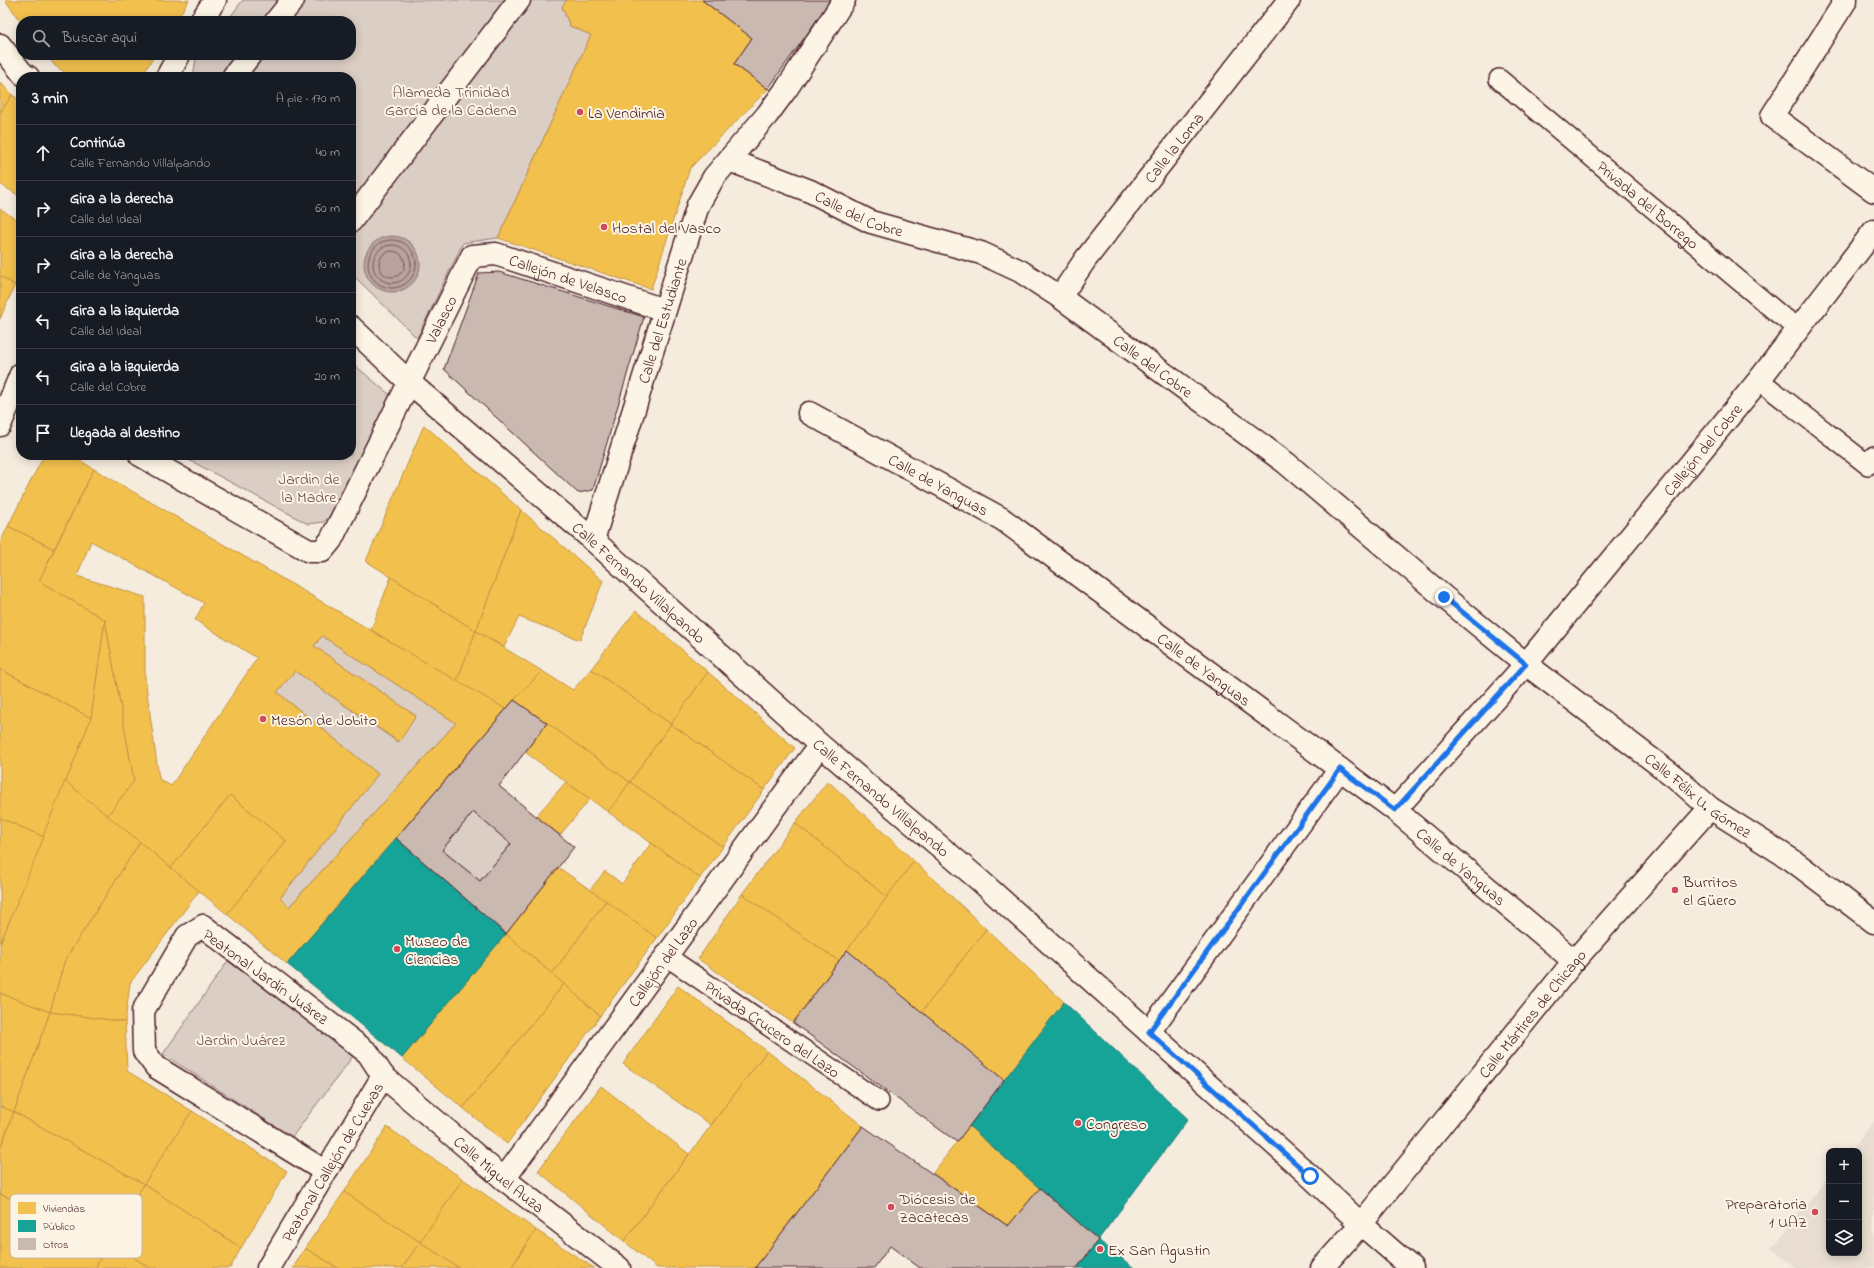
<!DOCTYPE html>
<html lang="es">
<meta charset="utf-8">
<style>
body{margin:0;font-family:"Indie Flower",sans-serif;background:#242831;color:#f1f3f6}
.controls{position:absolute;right:12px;bottom:12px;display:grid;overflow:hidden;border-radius:8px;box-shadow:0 2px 10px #0003}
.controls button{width:36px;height:36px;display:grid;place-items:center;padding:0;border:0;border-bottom:1px solid #363941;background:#171b24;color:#f1f3f6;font:20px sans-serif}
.stop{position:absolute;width:12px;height:12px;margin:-9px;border:3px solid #1a73e8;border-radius:50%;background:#fff}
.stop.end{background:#1a73e8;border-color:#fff;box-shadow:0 1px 4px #0008}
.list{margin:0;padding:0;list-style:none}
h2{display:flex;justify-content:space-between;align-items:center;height:52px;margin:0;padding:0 16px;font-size:17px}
h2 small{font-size:13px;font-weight:400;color:#9ea1a6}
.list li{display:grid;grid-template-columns:26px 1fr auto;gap:12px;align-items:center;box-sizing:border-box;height:56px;padding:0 16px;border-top:1px solid #363941}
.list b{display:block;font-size:15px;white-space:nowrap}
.list p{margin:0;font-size:13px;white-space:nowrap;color:#9ea1a6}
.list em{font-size:13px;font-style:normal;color:#9ea1a6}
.icon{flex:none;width:22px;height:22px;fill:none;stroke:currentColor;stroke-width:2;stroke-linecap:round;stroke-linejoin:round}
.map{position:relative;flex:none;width:1874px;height:1268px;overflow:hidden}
.search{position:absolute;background:#171b24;box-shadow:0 2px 10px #0003;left:16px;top:16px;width:340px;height:44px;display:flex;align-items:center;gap:10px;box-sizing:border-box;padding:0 14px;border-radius:16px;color:#9ea1a6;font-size:15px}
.panel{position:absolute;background:#171b24;box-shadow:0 2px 10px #0003;left:16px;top:72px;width:340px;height:388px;border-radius:16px}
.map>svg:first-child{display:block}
</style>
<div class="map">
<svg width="1874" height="1268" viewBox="0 0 1874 1268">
<rect width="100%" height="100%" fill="#f5ecde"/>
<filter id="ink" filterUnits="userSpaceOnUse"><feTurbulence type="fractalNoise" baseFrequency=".025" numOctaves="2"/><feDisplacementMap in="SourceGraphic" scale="8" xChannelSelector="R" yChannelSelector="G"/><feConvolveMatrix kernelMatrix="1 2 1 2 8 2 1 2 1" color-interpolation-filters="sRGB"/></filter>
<g filter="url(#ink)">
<!-- built -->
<path fill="#e8ddd0" d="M1874,1122v146h-78l-25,-20 58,-71v76h30v-102h-9z"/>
<!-- green -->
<g fill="#dbcec4" stroke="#927678">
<path d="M243,0h324l-5,7 8,19 21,9 -93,203 -35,5 -46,95 -66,-65v-196h-158l3,-18 4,-4h151v-34h-124z"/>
<path d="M351,362l39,33 -56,116 -10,11 -16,2 -128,-69h171z"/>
<path d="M322,636l134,87 -167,184 -9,-9 98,-124 -101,-82 18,-21 103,71 18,-26 -102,-70z"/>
<path d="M473,812l38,32 -31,37 -38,-31z"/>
<path d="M228,961l126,94 -62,82 -129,-83z"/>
</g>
<!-- water -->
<circle fill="#b8a39e" stroke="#8c6e70" cx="392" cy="264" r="28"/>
<!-- homes -->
<g fill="#f2c14e" stroke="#c09044" fill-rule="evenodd">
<path d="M5,0h184l-13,21 -155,1z"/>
<path d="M567,0h135l50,38 -18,26 34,25 -78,79 -39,121 -153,-51 93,-203 -21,-9 -8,-20z"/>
<path d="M47,55h108l-14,22h-68l-18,-11z"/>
<path d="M0,82l12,13 -12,18z"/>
<path d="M12,95l9,6v96l-21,-13v-71z"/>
<path d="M0,209l21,13v51l-6,12 -15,-9z"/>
<path d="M0,276l15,9 -15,34z"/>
<path d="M424,425l97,85 -45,121 -110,-70z"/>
<path d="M44,455h27l23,14 -40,80 -46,-23z"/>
<path d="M94,469l412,240 -219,255 -60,-50 59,-73 -56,-46 -59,73 -64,-52 27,-35 -29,-161 -66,-39zM91,541l113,62 -9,17 62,38 -86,128 -12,-7 -14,-101v-81l-68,-21zM322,636l134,87 -167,184 -9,-9 98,-124 -101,-82 18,-21 104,71 17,-26 -102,-70z"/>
<path d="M521,510l82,71 -23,59 -61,-23 -15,30 -28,-16z"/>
<path d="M8,526l46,23 -15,32 66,39 -14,98 -91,-49v-126z"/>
<path d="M391,577l85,54 -19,50 -86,-51z"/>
<path d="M636,610l72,62 -37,52 -80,-55z"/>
<path d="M105,620l29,161 -27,35 -42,-35 26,-63z"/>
<path d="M476,631l66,40 -36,38 -49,-28z"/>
<path d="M0,669l91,49 -47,119 -44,-19z"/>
<path d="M591,669l80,55 -41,58 -116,-82 28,-29 31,19z"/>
<path d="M708,672l87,76 -31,42 -93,-66z"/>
<path d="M547,723l83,59 -22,30 -83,-60z"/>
<path d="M671,724l93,66 -41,57 -93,-65z"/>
<path d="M65,781l75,61 -75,118 -15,52 -50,-19v-49z"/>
<path d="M828,781l86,80 -27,36 -92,-74z"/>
<path d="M566,782l24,17 -30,36 -24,-19z"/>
<path d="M630,782l93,65 -23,31 -92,-66z"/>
<path d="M230,795l56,46 -59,73 -56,-46z"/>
<path d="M0,818l44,19 -44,107z"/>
<path d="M795,823l92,74 -48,64 -97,-67z"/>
<path d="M140,842l59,49 -69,92 -5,39 -75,-10 15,-52z"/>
<path d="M651,843l49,35 -43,60 -67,-48 15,-19 17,13z"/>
<path d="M914,861l72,68 -65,84 -74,-63z"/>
<path d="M558,867l48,34 -54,73 -46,-40z"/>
<path d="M742,894l97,67 -46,62 -95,-64z"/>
<path d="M606,901l51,37 -57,78 -48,-42z"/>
<path d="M986,929l78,73 -60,78 -83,-67z"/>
<path d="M506,934l58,50 -101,124 -61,-50z"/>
<path d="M564,984l36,32 -93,128 -44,-36z"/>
<path d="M678,986l89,65 -56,74 -88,-61z"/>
<path d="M0,993l50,19 -36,100 -14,-6z"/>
<path d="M50,1012l75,10 2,49 65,40 -48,73 -130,-72z"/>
<path d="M767,1051l96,75 -108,142h-98l-33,-27z"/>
<path d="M601,1086l88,68 -65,87 -86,-70z"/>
<path d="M0,1106l14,6 -14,37z"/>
<path d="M192,1111l95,60 -46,77 -97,-64z"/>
<path d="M14,1112l130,72 -35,58 -109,-48v-45z"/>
<path d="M969,1126l71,62 -32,38 -75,-53z"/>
<path d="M387,1127l76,52 -43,63 -76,-50z"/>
<path d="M463,1179l73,51 -25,38h-52l-39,-26z"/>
<path d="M144,1184l97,64 -11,20h-80l-41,-26z"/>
<path d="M344,1192l76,50 -18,26h-64l-33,-20z"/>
<path d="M0,1194l109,48 -14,26h-95z"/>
<path d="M536,1230l58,38h-83z"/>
<path d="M109,1242l41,26h-55z"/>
<path d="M420,1242l39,26h-57z"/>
<path d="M305,1248l33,20h-45z"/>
</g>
<!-- public -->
<g fill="#17a398" stroke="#267b77">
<path d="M396,838l110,96 -104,124 -115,-94z"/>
<path d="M1064,1002l124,117 -90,121 -129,-114z"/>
<path d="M1098,1240l22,17 14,11h-57z"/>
</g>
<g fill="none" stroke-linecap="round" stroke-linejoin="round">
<!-- shore -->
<g stroke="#765459" stroke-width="1">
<circle cx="392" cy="264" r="24"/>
<circle cx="392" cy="264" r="19"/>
<circle cx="392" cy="264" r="13"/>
</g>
</g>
<!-- building -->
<g fill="#cab9b1" stroke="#4a1f2b" fill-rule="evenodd">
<path d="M702,0h129l-63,89 -34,-25 18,-26z"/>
<path d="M499,272l145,45 -51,173 -15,3 -134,-124 35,-96z"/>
<path d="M514,700l33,23 -48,63 75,61 -68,87 -110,-96zM473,812l38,32 -31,37 -38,-31z"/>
<path d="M847,950l157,130 -47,62 -164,-119z"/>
<path d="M863,1126l145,100 32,-38 58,52 -21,28h-157l-30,-22 -16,22h-119z"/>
</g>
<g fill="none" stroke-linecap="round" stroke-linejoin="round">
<defs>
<g id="service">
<path id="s1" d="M1499,79l281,236 19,13"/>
<path d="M1759,380l109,85 6,-9"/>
<path id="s2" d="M666,956l213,145"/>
</g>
<g id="pedestrian">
<path id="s3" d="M268,1268l115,-192 -15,-23 -165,-127 -16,10 -44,75 1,40 12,16 170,105"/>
</g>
<g id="minor">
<path d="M1846,0l-74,116 102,75"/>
<path d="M276,21l17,-21"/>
<path d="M0,45l23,29 5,3"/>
<path d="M233,77l17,-22"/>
<path id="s4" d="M729,160l81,31 61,31 110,31 39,18 40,26 226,166 158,134 82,67 149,113 35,31 82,52 82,62"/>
<path d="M351,221l168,-221"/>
<path id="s5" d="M1060,297l25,-37 204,-260"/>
<path id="s6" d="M809,413l193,106 393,291 179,151"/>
<path id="s7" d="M140,455l169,96h13l9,-11 141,-284 24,-2 168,56"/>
<path id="s8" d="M593,540l105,-335 16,-28 53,-62 20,-27 57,-88"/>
<path id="s9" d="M1395,810l131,-146 233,-284 115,-149"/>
<path d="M1149,1032l191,-263"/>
<path id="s10" d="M383,1076l121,103 115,89"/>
<path id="s11" d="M504,1179l316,-434"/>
<path id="s12" d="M1322,1268l39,-44 213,-263 136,-153"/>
</g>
<g id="tertiary">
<path d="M201,21l14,-21"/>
<path d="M167,77l12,-22"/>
<path id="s13" d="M351,327l58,55 184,158 227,205 157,133 333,298 51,48 51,44"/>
<path d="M0,425l21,-51"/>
</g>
</defs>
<!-- service casing -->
<use href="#service" stroke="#4a1f2b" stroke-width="22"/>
<!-- pedestrian casing -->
<use href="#pedestrian" stroke="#4a1f2b" stroke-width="25"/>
<!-- minor casing -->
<use href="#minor" stroke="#4a1f2b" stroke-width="25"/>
<!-- tertiary casing -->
<use href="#tertiary" stroke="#4a1f2b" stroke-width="25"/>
<!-- service -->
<use href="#service" stroke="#fcf5e5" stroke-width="19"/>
<!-- pedestrian -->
<use href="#pedestrian" stroke="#fcf5e5" stroke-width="22"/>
<!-- minor -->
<use href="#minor" stroke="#fcf5e5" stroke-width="22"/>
<!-- tertiary -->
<use href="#tertiary" stroke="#fcf5e5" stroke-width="22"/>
</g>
</g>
<g fill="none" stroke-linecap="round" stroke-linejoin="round" filter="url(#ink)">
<!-- route -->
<path stroke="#1a73e8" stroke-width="5" d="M1310,1176l-161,-144 191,-263 55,41 131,-146 -82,-67"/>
</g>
<!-- markers -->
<g fill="#d1495b" stroke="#fcf5e5" stroke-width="1.5">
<circle cx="580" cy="112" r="4"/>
<circle cx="604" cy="227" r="4"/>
<circle cx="263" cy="719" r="4"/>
<circle cx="1675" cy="890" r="4"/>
<circle cx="397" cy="949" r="4"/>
<circle cx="1078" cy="1123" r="4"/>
<circle cx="891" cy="1207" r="4"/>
<circle cx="1815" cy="1212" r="4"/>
<circle cx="1100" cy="1249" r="4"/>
</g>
<g text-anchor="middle" stroke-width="4" stroke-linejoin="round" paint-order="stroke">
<!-- park labels -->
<g font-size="16" fill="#6e4b51" stroke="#fcf5e5">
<text x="451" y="97">Alameda Trinidad<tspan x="451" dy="18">García de la Cadena</tspan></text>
<text x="309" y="484">Jardin de<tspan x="309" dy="18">la Madre</tspan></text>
<text x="241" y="1045">Jardin Juárez</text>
</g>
<!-- poi labels -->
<g font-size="16" fill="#4a1f2b" stroke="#fcf5e5" text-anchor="start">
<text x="588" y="118">La Vendimia</text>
<text x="612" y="233">Hostal del Vasco</text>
<text x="271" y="725">Mesón de Jobito</text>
<text x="1683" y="887">Burritos<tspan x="1683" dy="18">el Güero</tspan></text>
<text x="405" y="946">Museo de<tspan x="405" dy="18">Ciencias</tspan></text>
<text x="1086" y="1129">Congreso</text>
<text x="899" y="1204">Diócesis de<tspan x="899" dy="18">Zacatecas</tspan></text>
<text x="1807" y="1209" text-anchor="end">Preparatoria<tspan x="1807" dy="18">1 UAZ</tspan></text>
<text x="1108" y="1255">Ex San Agustin</text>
</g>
<!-- street labels -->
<g font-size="16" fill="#4a1f2b" stroke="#fcf5e5">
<text dy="6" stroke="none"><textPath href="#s5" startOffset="188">Calle la Loma</textPath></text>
<text dy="6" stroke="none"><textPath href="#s1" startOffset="195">Privada del Borrego</textPath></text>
<text dy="6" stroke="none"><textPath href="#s4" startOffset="141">Calle del Cobre</textPath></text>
<text dy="6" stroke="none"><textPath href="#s7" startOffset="639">Callejón de Velasco</textPath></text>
<text dy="6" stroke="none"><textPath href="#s7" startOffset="468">Valasco</textPath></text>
<text dy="6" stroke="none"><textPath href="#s8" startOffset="230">Calle del Estudiante</textPath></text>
<text dy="6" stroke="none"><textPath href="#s4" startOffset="476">Calle del Cobre</textPath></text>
<text dy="6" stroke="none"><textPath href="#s9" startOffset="474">Callejón del Cobre</textPath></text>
<text dy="6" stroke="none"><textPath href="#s6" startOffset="148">Calle de Yanguas</textPath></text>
<text dy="6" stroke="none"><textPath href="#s13" startOffset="385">Calle Fernando Villalpando</textPath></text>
<text dy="6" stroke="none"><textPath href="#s6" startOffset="472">Calle de Yanguas</textPath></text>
<text dy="6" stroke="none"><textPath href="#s4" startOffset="1170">Calle Félix U. Gómez</textPath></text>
<text dy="6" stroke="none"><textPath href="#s13" startOffset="709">Calle Fernando Villalpando</textPath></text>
<text dy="6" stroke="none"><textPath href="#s6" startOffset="796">Calle de Yanguas</textPath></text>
<text dy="6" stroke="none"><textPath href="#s11" startOffset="269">Callejón del Lazo</textPath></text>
<text transform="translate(266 976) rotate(36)" y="6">Peatonal Jardín Juárez</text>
<text dy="6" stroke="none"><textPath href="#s12" startOffset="330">Calle Mártires de Chicago</textPath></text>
<text dy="6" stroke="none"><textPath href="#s2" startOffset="129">Privada Crucero del Lazo</textPath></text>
<text dy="6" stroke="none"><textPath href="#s3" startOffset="124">Peatonal Callejón de Cuevas</textPath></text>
<text dy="6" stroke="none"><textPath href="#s10" startOffset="152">Calle Miguel Auza</textPath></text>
</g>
</g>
<!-- legend -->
<rect x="10" y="1194" width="132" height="64" rx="6" fill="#fcf5e5" stroke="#c7b5ad" stroke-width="1"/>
<rect x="18" y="1202" width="18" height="12" fill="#f2c14e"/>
<rect x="18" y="1220" width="18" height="12" fill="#17a398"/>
<rect x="18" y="1238" width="18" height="12" fill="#cab9b1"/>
<g font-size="11" fill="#4a1f2b">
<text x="43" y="1212">Viviendas</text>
<text x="43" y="1230">Público</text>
<text x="43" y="1248">Otros</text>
</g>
</svg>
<div class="controls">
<button>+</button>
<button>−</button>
<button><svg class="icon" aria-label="layers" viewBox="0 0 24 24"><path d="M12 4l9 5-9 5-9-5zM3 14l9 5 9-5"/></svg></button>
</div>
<div class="stop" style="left:1310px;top:1176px"></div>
<div class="stop end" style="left:1444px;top:597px"></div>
<div class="search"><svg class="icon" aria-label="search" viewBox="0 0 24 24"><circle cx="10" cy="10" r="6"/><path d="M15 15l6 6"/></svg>Buscar aquí</div>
<section class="panel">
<h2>3 min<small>A pie · 170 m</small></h2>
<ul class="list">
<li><svg class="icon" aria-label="ahead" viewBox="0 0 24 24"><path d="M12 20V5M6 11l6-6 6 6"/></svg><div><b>Continúa</b><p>Calle Fernando Villalpando</p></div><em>40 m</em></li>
<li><svg class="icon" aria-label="right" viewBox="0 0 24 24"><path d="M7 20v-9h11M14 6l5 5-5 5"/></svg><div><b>Gira a la derecha</b><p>Calle del Ideal</p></div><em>60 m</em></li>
<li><svg class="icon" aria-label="right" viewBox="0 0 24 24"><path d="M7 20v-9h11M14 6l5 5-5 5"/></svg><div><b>Gira a la derecha</b><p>Calle de Yanguas</p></div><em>10 m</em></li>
<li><svg class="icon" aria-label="left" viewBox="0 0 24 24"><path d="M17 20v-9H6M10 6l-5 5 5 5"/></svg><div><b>Gira a la izquierda</b><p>Calle del Ideal</p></div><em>40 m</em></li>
<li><svg class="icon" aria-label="left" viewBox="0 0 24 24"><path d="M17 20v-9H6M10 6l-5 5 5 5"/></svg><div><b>Gira a la izquierda</b><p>Calle del Cobre</p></div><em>20 m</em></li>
<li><svg class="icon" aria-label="arrive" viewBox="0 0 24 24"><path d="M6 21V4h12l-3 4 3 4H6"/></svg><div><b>Llegada al destino</b></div></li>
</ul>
</section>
</div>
